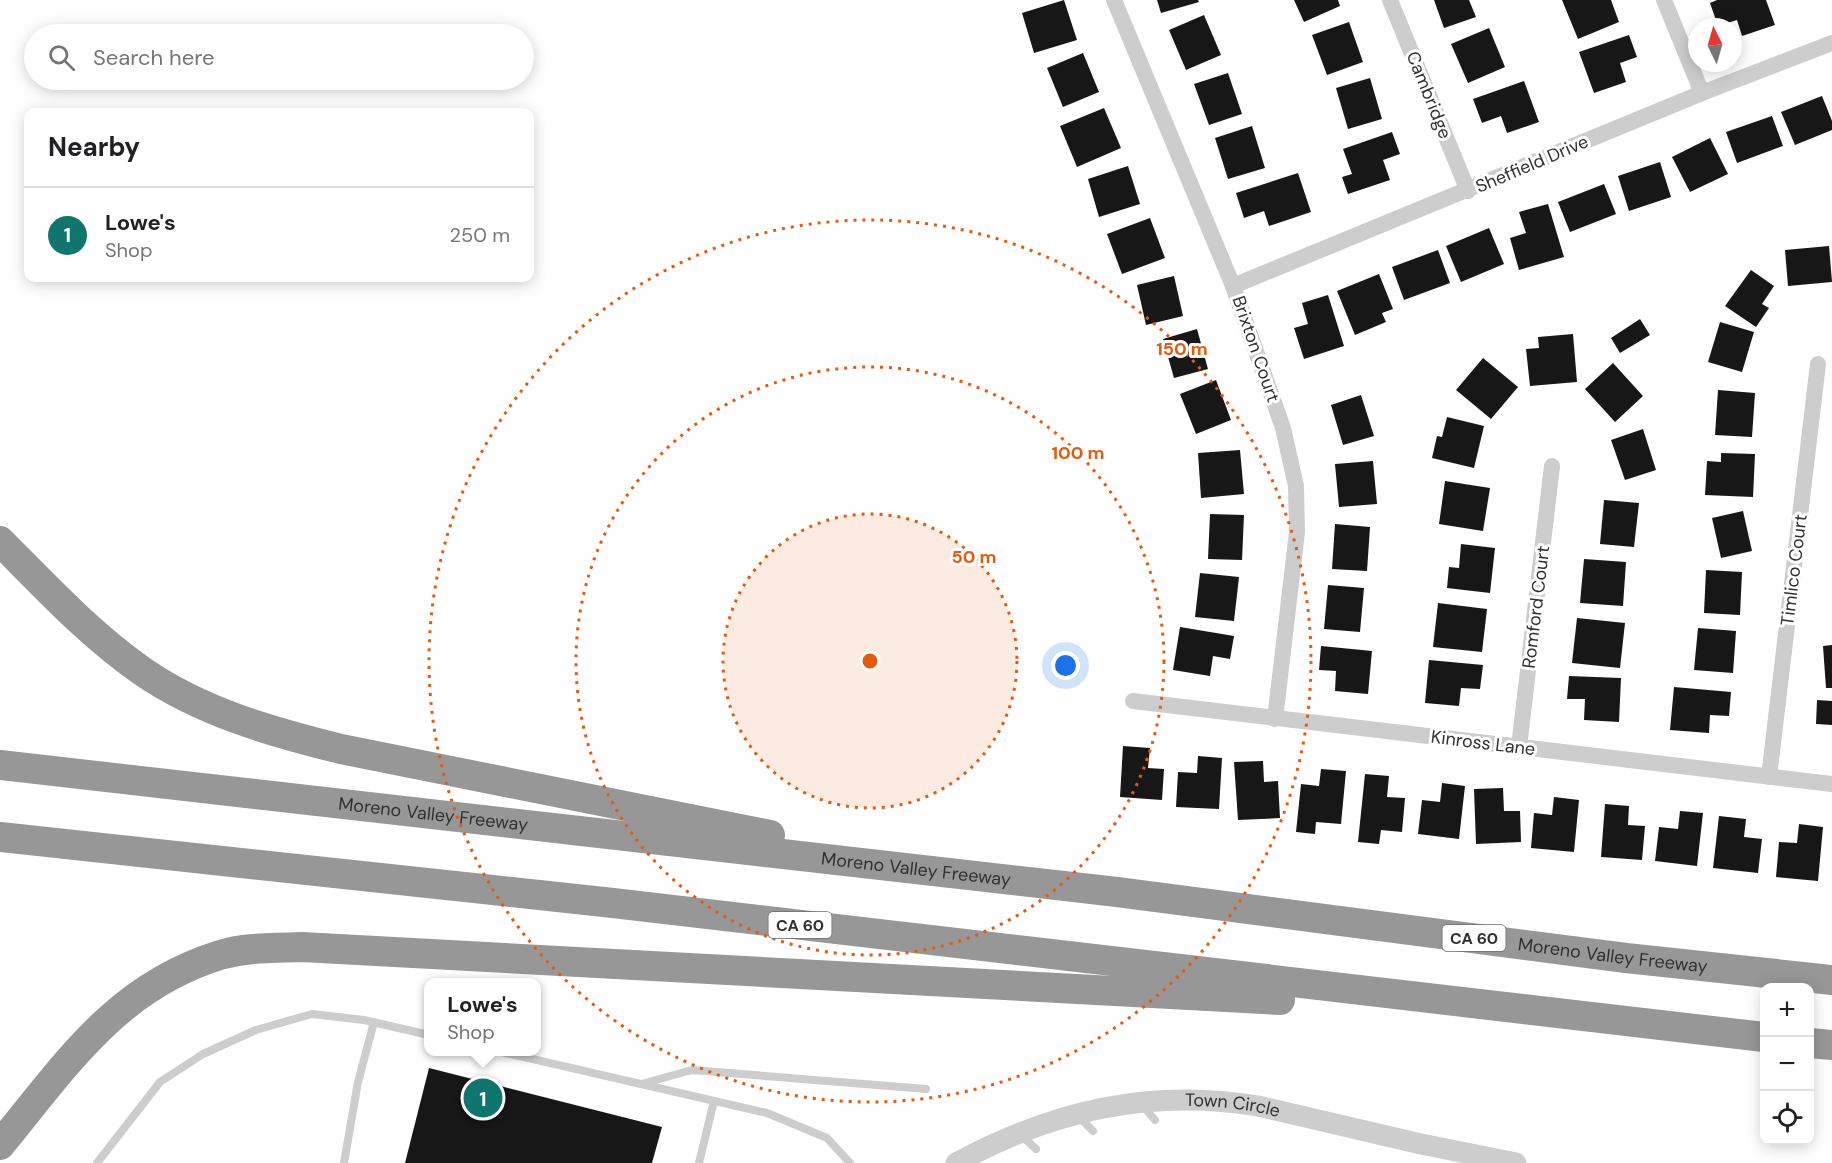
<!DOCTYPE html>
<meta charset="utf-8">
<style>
body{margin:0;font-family:"DM Sans",sans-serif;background:#f2f2f2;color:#202124}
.controls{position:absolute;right:18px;bottom:18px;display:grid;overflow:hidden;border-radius:12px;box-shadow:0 3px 15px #0003}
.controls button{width:54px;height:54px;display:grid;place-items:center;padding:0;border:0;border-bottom:2px solid #e0e0e0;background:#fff;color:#202124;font:30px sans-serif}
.compass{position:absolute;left:1688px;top:18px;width:54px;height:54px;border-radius:50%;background:#fff;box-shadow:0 3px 15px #0003;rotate:355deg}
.you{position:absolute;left:1066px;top:666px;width:21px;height:21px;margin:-15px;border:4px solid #fff;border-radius:50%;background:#1a73e8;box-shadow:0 0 0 9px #1a73e833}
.badge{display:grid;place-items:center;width:39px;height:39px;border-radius:50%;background:#0f766e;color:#fff;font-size:20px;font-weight:700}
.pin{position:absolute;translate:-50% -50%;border:3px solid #fff;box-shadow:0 2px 6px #0006}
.popup{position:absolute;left:424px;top:978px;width:117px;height:78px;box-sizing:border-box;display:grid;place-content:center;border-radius:12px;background:#fff;filter:drop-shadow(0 2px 4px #0005);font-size:20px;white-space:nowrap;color:#757577}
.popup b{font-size:22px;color:#202124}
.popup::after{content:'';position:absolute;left:50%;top:100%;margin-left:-12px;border:12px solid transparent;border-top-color:#fff}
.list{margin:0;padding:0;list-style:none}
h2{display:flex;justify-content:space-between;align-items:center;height:78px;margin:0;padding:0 24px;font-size:26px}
h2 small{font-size:20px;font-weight:400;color:#757577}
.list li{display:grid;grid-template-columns:39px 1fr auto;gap:18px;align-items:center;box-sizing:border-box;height:96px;padding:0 24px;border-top:2px solid #e0e0e0}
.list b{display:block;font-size:22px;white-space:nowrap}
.list p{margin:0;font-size:20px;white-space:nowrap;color:#757577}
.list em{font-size:20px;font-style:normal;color:#757577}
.icon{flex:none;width:33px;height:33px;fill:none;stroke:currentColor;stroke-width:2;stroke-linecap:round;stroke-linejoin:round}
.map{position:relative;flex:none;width:1832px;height:1163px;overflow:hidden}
.search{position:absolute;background:#fff;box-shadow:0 3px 15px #0003;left:24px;top:24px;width:510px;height:66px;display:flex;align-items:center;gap:15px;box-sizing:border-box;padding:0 21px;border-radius:33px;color:#757577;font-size:22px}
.panel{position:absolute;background:#fff;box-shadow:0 3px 15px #0003;left:24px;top:108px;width:510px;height:174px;border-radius:12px}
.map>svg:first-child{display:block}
</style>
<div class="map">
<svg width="1832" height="1163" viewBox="0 0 1832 1163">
<rect width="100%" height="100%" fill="#fff"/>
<!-- building -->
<g fill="#171717">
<path d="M1064,0l13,40 -43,13 -12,-40z"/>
<path d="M1157,0h41l1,2 -38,11z"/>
<path d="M1294,0h44l2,6 -36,16z"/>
<path d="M1434,0h35l7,17 -32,11z"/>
<path d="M1562,0h49l8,22 -41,17z"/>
<path d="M1717,0h49l9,25 -33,11 -5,-16 -19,6 -8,-23z"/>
<path d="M1204,15l17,40 -35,15 -17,-40z"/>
<path d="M1349,22l14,40 -36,13 -15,-40z"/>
<path d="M1489,28l16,39 -37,16 -17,-39z"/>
<path d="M1629,35l8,22 -17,6 6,19 -32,11 -15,-41z"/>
<path d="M1083,53l16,39 -36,15 -16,-39z"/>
<path d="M1228,73l14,41 -33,11 -15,-41z"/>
<path d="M1370,78l12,41 -34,10 -12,-41z"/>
<path d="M1524,81l15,41 -32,11 -6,-17 -19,7 -9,-24z"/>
<path d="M1822,96l10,25v9l-37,15 -14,-33z"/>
<path d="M1104,108l17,40 -44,19 -17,-41z"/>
<path d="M1772,116l11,30 -46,17 -11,-31z"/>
<path d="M1252,126l13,42 -37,11 -13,-41z"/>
<path d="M1392,132l8,22 -17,6 7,20 -42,14 -6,-17 10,-3 -9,-25z"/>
<path d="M1710,138l18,36 -38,18 -18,-35z"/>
<path d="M1660,162l11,35 -42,14 -11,-35z"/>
<path d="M1128,166l12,38 -41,13 -11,-38z"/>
<path d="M1298,173l13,39 -42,14 -5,-15 -20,7 -8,-25z"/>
<path d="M1604,184l12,30 -46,18 -12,-30z"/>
<path d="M1548,204l16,53 -45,13 -9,-32 16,-5 -7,-21z"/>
<path d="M1150,218l15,40 -43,16 -15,-40z"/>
<path d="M1489,228l15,36 -43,18 -15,-36z"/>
<path d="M1829,246l3,36 -44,4 -3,-36z"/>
<path d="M1438,250l12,33 -46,17 -12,-33z"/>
<path d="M1751,270l23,16 -12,18 7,4 -13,19 -31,-21z"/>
<path d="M1379,274l14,35 -11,4 4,9 -31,13 -18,-44z"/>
<path d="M1174,276l9,40 -37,9 -9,-40z"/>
<path d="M1328,295l16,51 -40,13 -10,-31 14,-4 -6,-21z"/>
<path d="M1640,319l10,16 -30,18 -9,-15z"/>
<path d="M1720,322l34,10 -12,40 -34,-10z"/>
<path d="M1197,329l11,40 -34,9 -11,-39z"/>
<path d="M1573,334l4,48 -47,4 -4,-37 13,-1 -1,-11z"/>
<path d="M1483,358l35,29 -27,32 -35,-29z"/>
<path d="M1613,363l30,33 -28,26 -30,-33z"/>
<path d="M1216,380l15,40 -35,14 -16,-40z"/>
<path d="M1718,390l37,3 -3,44 -37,-2z"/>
<path d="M1361,395l13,41 -31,9 -12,-40z"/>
<path d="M1447,417l37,9 -10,42 -42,-10 5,-22 5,1z"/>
<path d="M1643,429l13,41 -31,10 -14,-40z"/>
<path d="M1240,450l4,44 -43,4 -3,-45z"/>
<path d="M1721,453l34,1 -2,43 -48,-2 2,-34 14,1z"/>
<path d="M1373,461l4,43 -38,3 -4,-43z"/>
<path d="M1445,481l45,7 -7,43 -44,-7z"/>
<path d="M1604,500l35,3 -5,44 -34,-3z"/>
<path d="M1743,511l9,40 -31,7 -9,-40z"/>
<path d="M1210,514l34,1 -2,45 -34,-1z"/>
<path d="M1335,524l35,3 -3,44 -35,-2z"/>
<path d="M1461,544l34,4 -5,45 -43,-5 2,-21 10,1z"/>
<path d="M1584,559l42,3 -3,44 -43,-3z"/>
<path d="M1706,570l36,2 -2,43 -36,-2z"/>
<path d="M1200,573l39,4 -5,44 -39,-4z"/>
<path d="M1328,585l36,3 -4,44 -36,-3z"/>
<path d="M1438,603l49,6 -5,43 -49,-5z"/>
<path d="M1577,618l48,5 -5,45 -48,-5z"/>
<path d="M1180,627l54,9 -4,23 -17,-3 -3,20 -37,-6z"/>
<path d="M1698,628l38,3 -3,42 -39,-3z"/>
<path d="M1832,645v43h-6l-3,-42z"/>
<path d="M1321,646l51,5 -4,43 -33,-3 1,-20 -17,-1z"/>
<path d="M1429,660l54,5 -3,24 -19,-1 -2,18 -34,-3z"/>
<path d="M1569,676l52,2 -2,44 -35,-2 1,-21h-18z"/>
<path d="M1674,687l57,5 -2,24 -19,-1 -1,18 -39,-3z"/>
<path d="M1817,700l15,1v24l-16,-1z"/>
<path d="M1123,746l27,2 -2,20 16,1 -2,31 -42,-3z"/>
<path d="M1198,756l24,2 -3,51 -43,-2 2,-35 19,1z"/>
<path d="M1263,761l1,21 14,-1 2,37 -42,2 -4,-58z"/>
<path d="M1321,769l25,2 -5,53 -25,-2 -1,12 -19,-2 5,-48 18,2z"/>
<path d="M1365,774l24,2 -2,21 18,1 -3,34 -21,-2 -2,14 -21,-2z"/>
<path d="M1442,783l23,3 -6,53 -41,-5 4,-34 18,2z"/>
<path d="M1503,788l1,23h16l1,31 -45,2 -2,-55z"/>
<path d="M1554,797l25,3 -5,52 -43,-4 3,-35 18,2z"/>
<path d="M1605,804l24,2 -1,19 17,1 -3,34 -41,-3z"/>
<path d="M1680,811l23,2 -6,53 -42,-5 4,-34 19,2z"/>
<path d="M1719,816l27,3 -2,18 18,2 -4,34 -45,-5z"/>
<path d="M1799,824l24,3 -5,54 -42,-4 3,-35 18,1z"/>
<path d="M429,1068l233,59 -10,36h-247z"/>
</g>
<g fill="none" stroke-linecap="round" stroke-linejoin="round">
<!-- service -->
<g stroke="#cdcdcd" stroke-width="8">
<path d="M502,1052l265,61 60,25 23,25"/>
<path d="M645,1083l47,-13 234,19"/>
<path d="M1142,1105l13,15"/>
<path d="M1078,1116l15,15"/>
<path d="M1021,1135l15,14"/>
<path d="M97,1163l63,-81 43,-28 53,-24 56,-16 52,6 65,15"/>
<path d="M344,1163l14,-81 16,-60"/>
<path d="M699,1163l15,-62"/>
</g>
<!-- minor -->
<g stroke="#cdcdcd" stroke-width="16">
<path d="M1114,0l119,286 50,142 13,58 1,46 -22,187"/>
<path d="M1390,0l78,191"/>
<path d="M1664,0l38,93"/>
<path d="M1233,286l469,-193 130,-50"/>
<path d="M1133,701l699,83"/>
<path d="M1519,747l33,-281"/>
<path d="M1769,777l49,-413"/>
</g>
<!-- tertiary -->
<path stroke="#cdcdcd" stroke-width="21" id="s1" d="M956,1163c96,-52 193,-75 302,-57l163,38 95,19"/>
<!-- motorway -->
<g stroke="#979797" stroke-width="30">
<path d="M0,541c45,45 89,93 142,130 59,41 130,61 199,78l429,86"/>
<path id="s2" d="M0,765l1117,127 509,66 206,22"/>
<path d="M0,837l613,66 1151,134"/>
<path d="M1810,1043l22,2"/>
<path d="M0,1145c66,-80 116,-158 220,-190 26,-8 55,-7 82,-8l978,53"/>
</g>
</g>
<!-- distance rings -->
<circle cx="870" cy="661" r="147" fill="#e8590c" fill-opacity=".12"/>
<g fill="none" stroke="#e8590c" stroke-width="3" stroke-dasharray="3 6">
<circle cx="870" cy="661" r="147"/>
<circle cx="870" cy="661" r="294"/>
<circle cx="870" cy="661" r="441"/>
</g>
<g text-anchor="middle" stroke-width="6" stroke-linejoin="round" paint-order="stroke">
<!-- shield labels -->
<g fill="#fff" stroke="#6e6e6e" stroke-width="1.5">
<rect x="768.5" y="912" width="63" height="26" rx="4.5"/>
<rect x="1442.5" y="925" width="63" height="26" rx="4.5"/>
</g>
<g font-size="16" font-weight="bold" fill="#303030">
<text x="800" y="931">CA 60</text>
<text x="1474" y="944">CA 60</text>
</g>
<!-- street labels -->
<g font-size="18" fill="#303030" stroke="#fff">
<text transform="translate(1429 95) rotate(68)" y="6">Cambridge</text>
<text transform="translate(1532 164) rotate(-23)" y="6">Sheffield Drive</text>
<text transform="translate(1256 349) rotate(71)" y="6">Brixton Court</text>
<text transform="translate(1794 570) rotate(-83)" y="6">Timlico Court</text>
<text transform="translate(1536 607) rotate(-83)" y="6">Romford Court</text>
<text transform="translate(1483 743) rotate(7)" y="6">Kinross Lane</text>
<text dy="6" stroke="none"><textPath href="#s2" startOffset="436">Moreno Valley Freeway</textPath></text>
<text dy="6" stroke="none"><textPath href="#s2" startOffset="922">Moreno Valley Freeway</textPath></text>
<text dy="6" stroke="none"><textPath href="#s2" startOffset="1624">Moreno Valley Freeway</textPath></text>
<text dy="6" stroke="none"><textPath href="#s1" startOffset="288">Town Circle</textPath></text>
</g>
</g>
<circle cx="870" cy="661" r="9" fill="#e8590c" stroke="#fff" stroke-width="3"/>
<g font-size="18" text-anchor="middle" font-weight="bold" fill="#e8590c" stroke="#fff" stroke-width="6" stroke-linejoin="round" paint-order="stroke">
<text x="1182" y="355">150 m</text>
<text x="1078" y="459">100 m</text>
<text x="974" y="563">50 m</text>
</g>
</svg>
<div class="controls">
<button>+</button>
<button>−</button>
<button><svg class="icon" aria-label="locate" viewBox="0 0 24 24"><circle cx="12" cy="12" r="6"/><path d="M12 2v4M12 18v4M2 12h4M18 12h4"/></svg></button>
</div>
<svg class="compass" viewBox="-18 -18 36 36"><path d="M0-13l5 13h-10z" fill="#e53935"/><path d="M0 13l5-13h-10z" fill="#757577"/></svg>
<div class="you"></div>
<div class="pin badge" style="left:483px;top:1098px">1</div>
<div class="popup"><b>Lowe's</b>Shop</div>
<div class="search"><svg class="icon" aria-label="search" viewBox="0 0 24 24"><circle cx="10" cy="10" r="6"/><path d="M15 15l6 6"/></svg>Search here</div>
<section class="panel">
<h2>Nearby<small></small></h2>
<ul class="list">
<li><span class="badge">1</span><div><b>Lowe's</b><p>Shop</p></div><em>250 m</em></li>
</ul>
</section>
</div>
